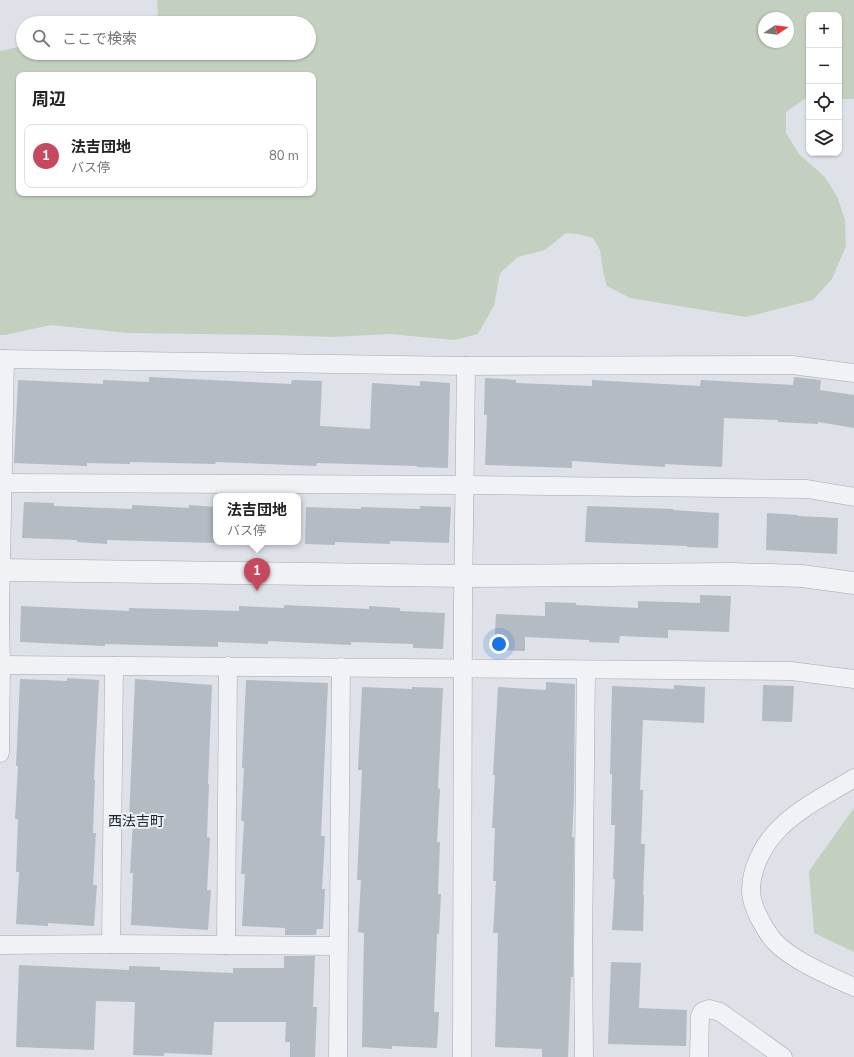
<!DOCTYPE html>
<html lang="ja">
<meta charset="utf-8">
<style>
body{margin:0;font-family:"Nunito Sans","Noto Sans JP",sans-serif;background:#f6f6f6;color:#222}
.controls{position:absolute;right:12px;top:12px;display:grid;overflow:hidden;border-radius:8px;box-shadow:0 1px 3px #0004}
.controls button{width:36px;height:36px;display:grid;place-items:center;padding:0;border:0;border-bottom:1px solid #e0e0e0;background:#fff;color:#222;font:20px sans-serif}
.compass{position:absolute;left:758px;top:12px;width:36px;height:36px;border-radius:50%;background:#fff;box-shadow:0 1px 3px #0004;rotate:77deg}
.you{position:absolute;left:499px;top:644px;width:14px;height:14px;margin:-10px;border:3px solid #fff;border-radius:50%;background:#1a73e8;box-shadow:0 0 0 6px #1a73e833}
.badge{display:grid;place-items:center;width:26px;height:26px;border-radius:50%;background:#c6495f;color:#fff;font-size:13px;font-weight:700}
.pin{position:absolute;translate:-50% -33px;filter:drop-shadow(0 1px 2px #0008)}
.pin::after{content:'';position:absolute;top:21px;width:14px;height:12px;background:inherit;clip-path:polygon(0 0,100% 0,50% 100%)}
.popup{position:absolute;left:213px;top:493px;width:88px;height:52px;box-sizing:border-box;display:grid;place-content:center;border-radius:8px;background:#fff;filter:drop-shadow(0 1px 3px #0005);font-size:13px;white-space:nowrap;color:#767676}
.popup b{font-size:15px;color:#222}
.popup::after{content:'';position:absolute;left:50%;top:100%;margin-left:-8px;border:8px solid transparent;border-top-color:#fff}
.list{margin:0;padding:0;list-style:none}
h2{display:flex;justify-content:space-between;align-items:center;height:52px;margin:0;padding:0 16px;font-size:17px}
h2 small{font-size:13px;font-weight:400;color:#767676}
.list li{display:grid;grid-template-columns:26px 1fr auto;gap:12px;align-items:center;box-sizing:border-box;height:64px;margin:0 8px 8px;padding:0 8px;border:1px solid #e0e0e0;border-radius:8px}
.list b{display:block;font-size:15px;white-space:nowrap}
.list p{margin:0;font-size:13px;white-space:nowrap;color:#767676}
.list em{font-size:13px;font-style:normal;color:#767676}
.icon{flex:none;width:22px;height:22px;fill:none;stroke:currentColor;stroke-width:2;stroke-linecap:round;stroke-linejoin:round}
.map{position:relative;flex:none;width:854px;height:1057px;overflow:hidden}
.search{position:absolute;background:#fff;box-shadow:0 1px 3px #0004;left:16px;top:16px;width:300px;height:44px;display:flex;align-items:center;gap:10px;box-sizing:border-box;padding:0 14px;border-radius:22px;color:#767676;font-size:15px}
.panel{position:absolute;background:#fff;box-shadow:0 1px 3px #0004;left:16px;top:72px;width:300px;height:124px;border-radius:8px}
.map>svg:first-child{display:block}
</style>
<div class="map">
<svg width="854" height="1057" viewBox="0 0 854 1057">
<rect width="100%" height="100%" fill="#dee1e7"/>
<!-- green -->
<g fill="#c4d0bf" fill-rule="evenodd">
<path d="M157,0h697v99h-15v-84h-30v81l-23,16v21l13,21 25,22 13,20 8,24 1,26 -14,33 -19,21 -67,17 -116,-19 -23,-12 -4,-15 -3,-21 -7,-12 -15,-4 -12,-1 -21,17 -27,7 -18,16 -6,33 -16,28 -24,6 -64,-6 -58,3 -58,-2 -146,-2 -77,-8 -46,10h-5v-284l23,-5v7h286v-30h-167l16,-8zM764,18h24v24h-24zM19,75h294v118h-294z"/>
<path d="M854,808v144l-40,-19 -5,-62z"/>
</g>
<!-- building -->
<g fill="#b5bbc3">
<path d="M149,377l142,7 1,-4 30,1 -2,45 50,3 2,-46 48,3v-5l30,2 -2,85 -31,-1v-1l-100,-3 -1,3 -100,-4 -1,2 -85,-2v2l-43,-1v3l-73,-3 4,-83 85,4v-4l46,2z"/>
<path d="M794,377l27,3 -1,10 34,5v33l-36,-6v2l-40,-2v-2l-54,-2 -2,49 -57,-3v3l-93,-6v7l-87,-3 2,-50h-3l1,-37 31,2v3l76,3v-6l108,6 1,-6 92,5z"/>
<path d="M24,502l30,1v3l78,3v-4l57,3v-3l27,2v36l-109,-3v4l-30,-2v-2l-55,-2z"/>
<path d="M420,506l31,1 -2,36 -59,-2v3l-55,-2v3l-30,-1 1,-37 55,2v-2l59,2z"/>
<path d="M587,506l86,3v1l46,3 -1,35 -31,-1v-1l-102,-4z"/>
<path d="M767,513l31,2v1l40,2 -1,36 -71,-4z"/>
<path d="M700,595l31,1 -2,36 -61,-2v8l-48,-2 -1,7 -30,-1v-2l-64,-3v14l-31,-1 2,-36 49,2v-14l31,1v2l62,3v-7l62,2z"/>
<path d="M284,605l85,4v-3l31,2v3l45,2 -2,36 -30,-1v-4l-62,-2v3l-83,-4v3l-50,-2v5l-113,-3v2l-85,-4 1,-36 108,5v-3l110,3v-5l45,2z"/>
<path d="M67,678l32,2 -5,100h1l-2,53h3l-3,52h4l-3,41 -46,-3v3l-32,-2 3,-52h-3l2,-53h-3l3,-53h-2l4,-87 47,2z"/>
<path d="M135,679l77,6 -4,99h1l-2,53 3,1 -3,52h4l-3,40 -77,-5 2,-52h-3l3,-53h-4z"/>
<path d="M246,680l82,3 -7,153h4l-3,53h3l-2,40h-6l-1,6h-31v-7l-43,-2 3,-52h-4l3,-53h-3l3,-53h-2z"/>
<path d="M546,682l29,2 -1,115 -2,38h2l-1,140h-2l-3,80h-26v-8l-47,-2 3,-114h-5l3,-52h-3l2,-53h-3l3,-53h-2l5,-88 48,3z"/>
<path d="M674,685l31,2 -1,36 -61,-3 -3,70h3l-2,54h4l-2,51h1l-1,36 -31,-1 3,-51h-2l2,-54h-4l1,-51h-2l2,-88 62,3z"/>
<path d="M763,685l31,1 -2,36 -30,-1z"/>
<path d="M362,687l50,2v-2l31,1 -5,100 2,1 -3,53h3l-2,52h3l-2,40h-2l-3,78h5l-2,36 -45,-2v3l-30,-2 2,-114 -6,-1 3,-52h-4l5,-110h-4z"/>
<path d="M284,956h31l-2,51h4l-2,50h-25v-15h-5l1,-20h-72l-2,33 -48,-2v3l-31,-1 2,-53 -39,-1 -2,49 -78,-3 3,-82 110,5v-4l31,1v3l73,3v-5h51z"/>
<path d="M611,962l30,1 -2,45 48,2 -1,36 -78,-2z"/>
</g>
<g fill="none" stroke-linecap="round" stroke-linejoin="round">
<defs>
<g id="minor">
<path d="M0,359l466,7"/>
<path d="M0,483l465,2 342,4 47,8"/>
<path d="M0,613l5,-254"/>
<path d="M0,615l1,50 -1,88"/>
<path d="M0,665l791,6 63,8"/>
<path d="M854,778c-27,17 -58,31 -79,55 -14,16 -24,37 -24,58 0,15 14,40 24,51 18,19 55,34 79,45"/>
<path d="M111,944l3,-278"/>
<path d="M0,945l111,-1 227,2"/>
<path d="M226,945l2,-279"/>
<path d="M338,1057l3,-390"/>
<path d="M462,1057l1,-454 3,-237 326,-1 62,8"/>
<path d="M584,1057l-1,-106 3,-281"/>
<path d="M699,1057l1,-41 3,-5 6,-2 11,3 63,45"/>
</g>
<path id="tertiary" d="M0,570l464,6 268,-2 70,2 52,7"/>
</defs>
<!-- minor casing -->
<use href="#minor" stroke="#a4a8b0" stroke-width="19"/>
<!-- tertiary casing -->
<use href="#tertiary" stroke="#a4a8b0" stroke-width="23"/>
<!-- minor -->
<use href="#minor" stroke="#f0f2f5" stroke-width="18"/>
<!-- tertiary -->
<use href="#tertiary" stroke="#f0f2f5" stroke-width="22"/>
</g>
<g text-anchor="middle" stroke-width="4" stroke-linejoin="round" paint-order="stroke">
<!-- quarter labels -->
<g font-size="14" fill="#1a212d" stroke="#edf0f4">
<text x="136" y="826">西法吉町</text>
</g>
</g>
</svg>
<div class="controls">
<button>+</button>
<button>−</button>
<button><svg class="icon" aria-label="locate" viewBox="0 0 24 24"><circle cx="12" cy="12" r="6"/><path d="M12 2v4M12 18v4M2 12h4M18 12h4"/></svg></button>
<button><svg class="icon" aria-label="layers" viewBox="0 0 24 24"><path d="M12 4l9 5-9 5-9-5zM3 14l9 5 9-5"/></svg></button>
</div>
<svg class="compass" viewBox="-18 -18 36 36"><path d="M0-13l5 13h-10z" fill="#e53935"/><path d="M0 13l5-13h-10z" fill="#767676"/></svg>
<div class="you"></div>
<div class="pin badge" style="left:257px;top:591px">1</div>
<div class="popup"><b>法吉団地</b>バス停</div>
<div class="search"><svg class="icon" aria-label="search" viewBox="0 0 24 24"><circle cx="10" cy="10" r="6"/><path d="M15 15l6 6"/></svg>ここで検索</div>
<section class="panel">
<h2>周辺<small></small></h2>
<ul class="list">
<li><span class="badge">1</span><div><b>法吉団地</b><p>バス停</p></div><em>80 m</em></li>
</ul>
</section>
</div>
